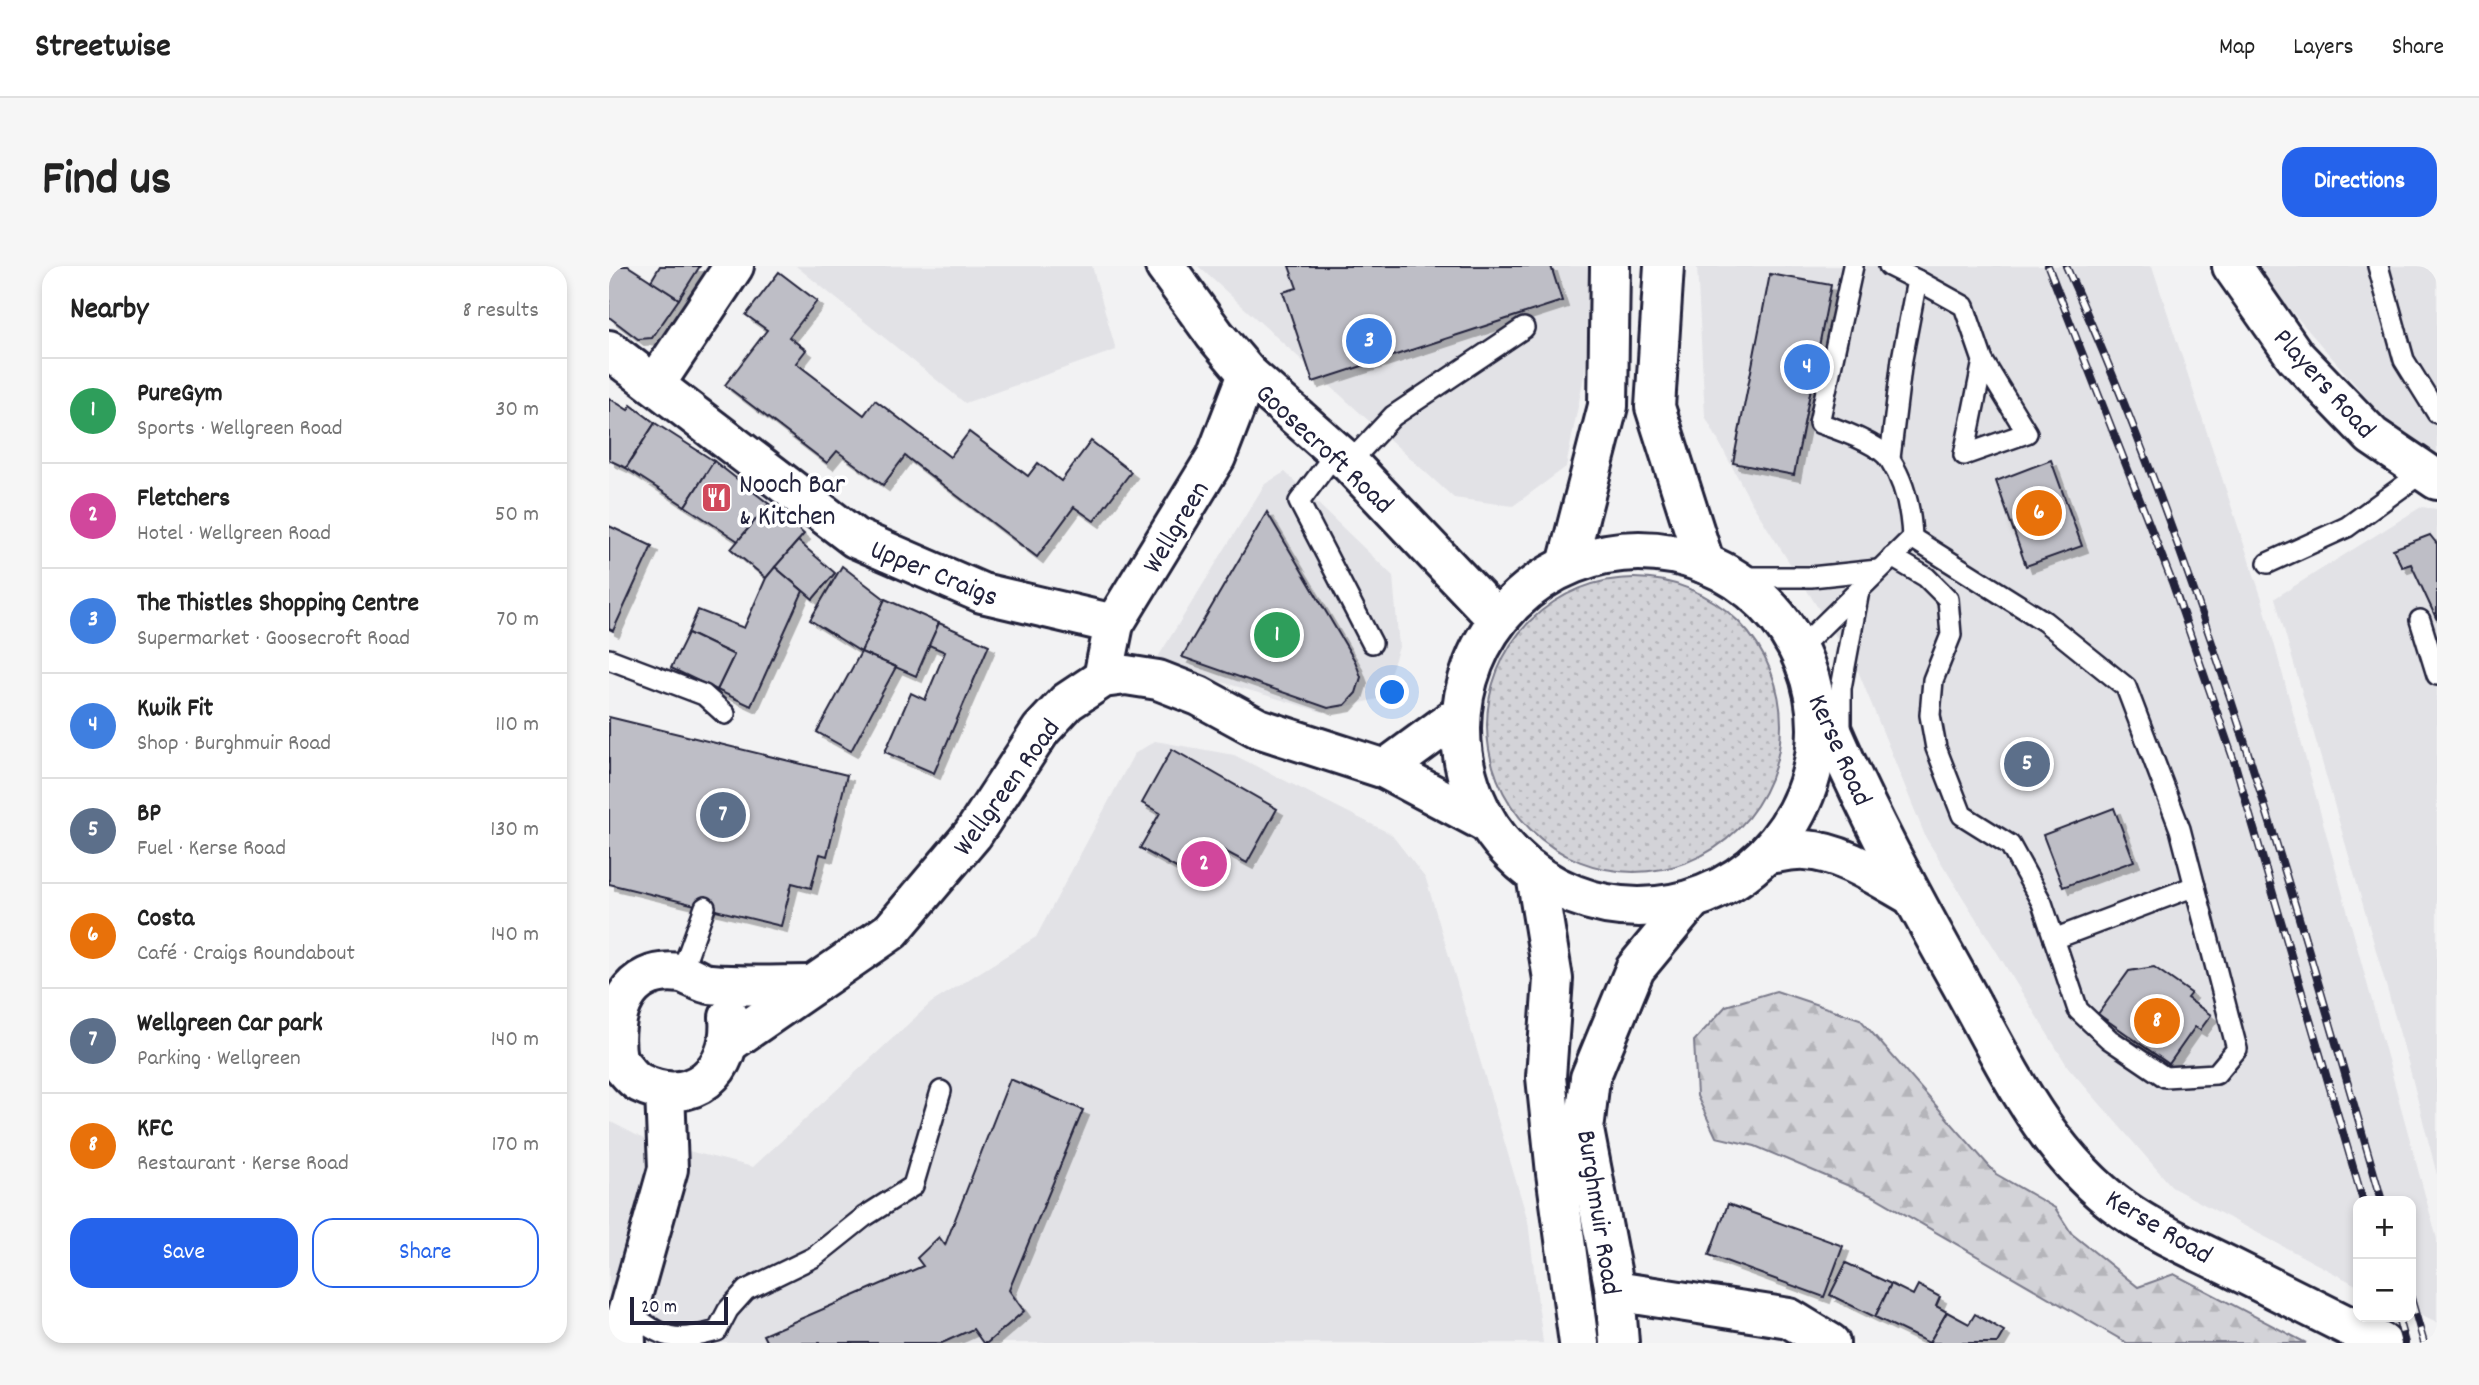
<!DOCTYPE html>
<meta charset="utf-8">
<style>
body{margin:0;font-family:Dekko,sans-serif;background:#f6f6f6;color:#222}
.controls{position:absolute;right:21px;bottom:21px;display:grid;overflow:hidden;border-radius:14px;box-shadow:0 4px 10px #0003}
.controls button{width:63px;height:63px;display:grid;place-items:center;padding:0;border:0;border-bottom:2px solid #e0e0e0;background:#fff;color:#222;font:35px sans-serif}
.scale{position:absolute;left:21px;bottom:18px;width:98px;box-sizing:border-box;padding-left:7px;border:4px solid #22223b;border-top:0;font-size:19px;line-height:24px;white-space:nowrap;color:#22223b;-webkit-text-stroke:5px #fff;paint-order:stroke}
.you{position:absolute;left:784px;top:427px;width:24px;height:24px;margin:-18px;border:5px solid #fff;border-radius:50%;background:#1a73e8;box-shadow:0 0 0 10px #1a73e833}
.badge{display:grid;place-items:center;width:46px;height:46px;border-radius:50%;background:#2563eb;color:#fff;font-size:23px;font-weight:700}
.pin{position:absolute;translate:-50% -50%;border:4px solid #fff;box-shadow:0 2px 7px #0006}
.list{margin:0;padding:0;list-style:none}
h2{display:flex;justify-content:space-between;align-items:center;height:91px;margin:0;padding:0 28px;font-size:30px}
h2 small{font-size:23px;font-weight:400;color:#767676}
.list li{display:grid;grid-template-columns:46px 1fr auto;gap:21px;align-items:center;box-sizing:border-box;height:105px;padding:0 28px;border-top:2px solid #e0e0e0}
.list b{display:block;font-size:26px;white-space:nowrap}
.list p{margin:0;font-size:23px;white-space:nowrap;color:#767676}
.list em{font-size:23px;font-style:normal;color:#767676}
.actions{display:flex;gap:14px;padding:21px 28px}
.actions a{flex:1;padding:16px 0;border:2px solid #2563eb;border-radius:21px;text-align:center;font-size:24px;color:#2563eb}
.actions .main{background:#2563eb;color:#fff}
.map{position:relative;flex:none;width:1828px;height:1077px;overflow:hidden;border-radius:21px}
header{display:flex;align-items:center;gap:42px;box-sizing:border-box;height:98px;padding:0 35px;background:#fff;border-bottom:2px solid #e0e0e0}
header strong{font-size:33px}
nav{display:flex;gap:38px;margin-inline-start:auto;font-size:24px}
.intro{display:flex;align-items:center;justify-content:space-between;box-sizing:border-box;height:168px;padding:0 42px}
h1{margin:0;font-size:49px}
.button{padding:18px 32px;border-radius:21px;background:#2563eb;color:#fff;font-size:24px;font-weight:700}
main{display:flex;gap:42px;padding:0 42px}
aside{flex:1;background:#fff;border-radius:21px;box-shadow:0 4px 10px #0003}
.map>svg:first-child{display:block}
</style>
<header>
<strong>Streetwise</strong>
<nav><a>Map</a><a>Layers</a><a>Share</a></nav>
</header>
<div class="intro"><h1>Find us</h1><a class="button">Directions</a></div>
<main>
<aside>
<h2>Nearby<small>8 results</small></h2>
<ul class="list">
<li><span class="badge" style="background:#2e9e5b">1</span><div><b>PureGym</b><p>Sports · Wellgreen Road</p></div><em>30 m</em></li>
<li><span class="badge" style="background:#d1479c">2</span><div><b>Fletchers</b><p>Hotel · Wellgreen Road</p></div><em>50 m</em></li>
<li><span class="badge" style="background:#3f7fe0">3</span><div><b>The Thistles Shopping Centre</b><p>Supermarket · Goosecroft Road</p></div><em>70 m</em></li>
<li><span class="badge" style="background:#3f7fe0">4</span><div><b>Kwik Fit</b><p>Shop · Burghmuir Road</p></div><em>110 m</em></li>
<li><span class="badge" style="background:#5c6f8a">5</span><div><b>BP</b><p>Fuel · Kerse Road</p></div><em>130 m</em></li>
<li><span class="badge" style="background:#e8710a">6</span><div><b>Costa</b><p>Café · Craigs Roundabout</p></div><em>140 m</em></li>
<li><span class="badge" style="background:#5c6f8a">7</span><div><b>Wellgreen Car park</b><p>Parking · Wellgreen</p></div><em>140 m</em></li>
<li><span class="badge" style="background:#e8710a">8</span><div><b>KFC</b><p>Restaurant · Kerse Road</p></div><em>170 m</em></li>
</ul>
<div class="actions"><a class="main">Save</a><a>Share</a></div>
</aside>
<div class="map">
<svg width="1828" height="1077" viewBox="0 0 1828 1077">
<defs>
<pattern id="grass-dots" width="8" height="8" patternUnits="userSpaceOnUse" patternTransform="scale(1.75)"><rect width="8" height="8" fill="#d3d3d8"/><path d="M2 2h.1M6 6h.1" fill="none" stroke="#b5b5ba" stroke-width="1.8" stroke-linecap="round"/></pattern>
<pattern id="forest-firs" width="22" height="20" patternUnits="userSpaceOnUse" patternTransform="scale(1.75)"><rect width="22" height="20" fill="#d3d3d8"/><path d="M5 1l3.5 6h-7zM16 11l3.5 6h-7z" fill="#b5b5ba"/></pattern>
<filter id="shadow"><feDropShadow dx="6" dy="6" stdDeviation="0" flood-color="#0004"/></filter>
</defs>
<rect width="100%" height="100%" fill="#f2f2f3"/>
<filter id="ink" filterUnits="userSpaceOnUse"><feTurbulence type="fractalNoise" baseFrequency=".0143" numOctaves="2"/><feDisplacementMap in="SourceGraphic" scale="14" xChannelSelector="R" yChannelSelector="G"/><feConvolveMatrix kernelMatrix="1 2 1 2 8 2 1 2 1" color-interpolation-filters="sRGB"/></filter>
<g filter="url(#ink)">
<!-- built -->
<g fill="#e2e2e6">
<path d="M187,0h296l24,84 -151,53z"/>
<path d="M589,0h396l-9,105 -19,96 -53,39 -59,-8z"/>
<path d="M1088,0h455l110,333 175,640v83l-26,-12v-109h-53v85l-185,-98 -105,-121 -142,-229 -68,-167 -107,-169 -46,-86z"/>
<path d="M1649,0h179v191l-38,-22 -119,-137z"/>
<path d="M676,206l108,104 6,71 -17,51 -60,14 -167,-50 110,-178z"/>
<path d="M1812,241l16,2v666l-29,-113 -133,-464z"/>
<path d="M546,475l79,14 157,79 35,45 102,342 15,122h-934v-222l39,20 105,26 178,-164 105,-66 98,-183z"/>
</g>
<!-- grass -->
<circle fill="url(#grass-dots)" stroke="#7a7a8a" stroke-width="2" cx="1025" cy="459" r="147"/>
<!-- forest -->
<path fill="url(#forest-firs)" stroke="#7a7a8a" stroke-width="2" d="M1167,725l84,28 136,155 59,34 17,26 66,53 36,-13 132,69h-179l-252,-146 -120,-51 -39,-9 -19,-41 -3,-55 32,-35z"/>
<!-- building -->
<g fill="#bebec6" stroke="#22223b" stroke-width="2" filter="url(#shadow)">
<path d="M0,0h19l51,33 -27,39 -14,1 -29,-22z"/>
<path d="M51,0h40l-21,33 -28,-18z"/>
<path d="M680,0h262l11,35 -249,81 -30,-90 14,-4z"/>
<path d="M170,6l38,29 -28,36 17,13 -10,13 68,52 11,-15 75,57 19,-25 59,44 10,-13 23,18 30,-40 40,31 -37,49 -20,-14 -37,50 -132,-101 -22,29 -46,-34 -10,12 -102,-78 42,-55 -21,-15z"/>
<path d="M1161,8l61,11 -37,190 -61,-12z"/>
<path d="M0,132l19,12 3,-5 24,18 -29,45 -17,-8z"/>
<path d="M46,157l59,38 -29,45 -59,-38z"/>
<path d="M1442,194l31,86 -56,20 -30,-85z"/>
<path d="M105,195l55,43 -31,37 -53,-35z"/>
<path d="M160,238l35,30 -38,44 -35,-29z"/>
<path d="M658,246l88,149 6,16 -5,16 -11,12 -17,3 -146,-51z"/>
<path d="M0,260l43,20 -39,85 -4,-2z"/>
<path d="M1821,269l7,9v76l-26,-56 -9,3 -9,-18z"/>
<path d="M189,275l37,32 -22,26 -38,-32z"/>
<path d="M233,300l43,33 -24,53 -51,-32z"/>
<path d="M166,301l28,24 -52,115 -34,-16 17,-35 -46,-22 10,-23 46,18 22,-50z"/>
<path d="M276,333l54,24 -23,53 -55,-24z"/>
<path d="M330,357l50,22 -55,128 -49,-21 26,-59 14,7 20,-48 -16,-7z"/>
<path d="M79,367l46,22 -17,35 -46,-22z"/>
<path d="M252,386l35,15 -45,84 -34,-19z"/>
<path d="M0,451l238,58 -20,81 -7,-2 -9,34 -19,-5 -11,43 -172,-42z"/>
<path d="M563,483l105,60 -30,54 -39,-21 -19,33 -49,-27 20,-35 -18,-10z"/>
<path d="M1505,542l20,53 -71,26 -20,-52z"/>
<path d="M1545,701l37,26 -4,5 24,17 -11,15 -5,-3 -26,37 -71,-50 31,-43z"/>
<path d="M401,813l73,31 -74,180 15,21 -37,32h-4l-10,-14 -31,14h-175l-4,-8 160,-69 -6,-8 22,-21 6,8z"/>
<path d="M1119,938l115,42 -19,51 -115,-42z"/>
<path d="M1237,997l45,21 -16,33 -45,-22z"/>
<path d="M1282,1018l22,11 5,-10 22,12 -4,9 11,6 -18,31 -54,-26z"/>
<path d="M1338,1046l22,12 6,-10 29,17 -7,12h-68z"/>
</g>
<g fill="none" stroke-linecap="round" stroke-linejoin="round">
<defs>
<g id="service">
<path d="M1280,0l28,14 -15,79 -12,99"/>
<path d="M1769,0l26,94 33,53"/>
<path d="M1308,14l47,26 19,55 44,72 -63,22 19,-94"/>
<path d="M728,185l-38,51 73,141"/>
<path d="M740,197l44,-47 131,-88"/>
<path d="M1283,291l34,20 22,22 3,36 -18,45 -3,35 6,33 26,67 48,30 32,58 36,107 31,29 56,38 51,-3 21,-25 -57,-220 -54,-142 -82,-66 -132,-83"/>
<path d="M1659,297l79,-36 77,-56"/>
<path d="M1123,311h79l67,-7"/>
<path d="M1811,354l17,55"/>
<path d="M0,393l95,36 21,19"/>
<path d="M1195,395l4,-21 104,-102c-1,-26 -7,-55 -22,-78 -10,-16 -53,-31 -71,-37l34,-157"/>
<path d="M1232,462v-40l18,-97"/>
<path d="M1445,673l141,-53"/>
<path d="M72,707l24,-66"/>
<path d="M20,1046c35,27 44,31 88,19l11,-21 18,-20 68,-33 50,-40 49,-31 28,-95"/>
</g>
<g id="minor">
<path d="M1623,0l63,90 77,80 65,44"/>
<path d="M0,84l246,188 127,55 132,31"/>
<path d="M47,117l78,-117"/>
<path d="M1006,1025l174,27 41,25"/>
<path d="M17,1077l-1,-22 43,-152 -3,-78"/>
</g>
<g id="tertiary">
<path d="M494,412l11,-54 102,-167 32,-83"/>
<path d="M776,503l75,-55"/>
<path d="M121,776l161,-111 82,-97 68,-104 26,-28 36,-24 23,-3 32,5 41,16 59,32 127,41 100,53"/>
<path d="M0,788c13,7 19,23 31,29 52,26 94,-13 89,-66"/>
<path d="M8,793c-8,-45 10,-93 63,-86 10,1 19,10 30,11 33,3 69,1 102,1"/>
</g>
<path id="secondary" d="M556,0l50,69 33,39 101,89 148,156"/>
<g id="primary">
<path d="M1055,0l-9,141 50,157"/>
<circle cx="1030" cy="463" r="178"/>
<path d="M958,299l41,-159 2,-140"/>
<path d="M1212,439c40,97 89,188 140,279 45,81 85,171 163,226 31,22 68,38 102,55 52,26 104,52 156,78"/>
<path d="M1157,588c13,-1 27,-5 39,-4 38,2 75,28 107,46"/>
<path d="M927,609l17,104 -7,98 10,96 23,170"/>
<path d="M1010,1077l-4,-52 -31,-161 6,-52 45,-109 57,-69"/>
</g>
</defs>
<!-- service casing -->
<use href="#service" stroke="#22223b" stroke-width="24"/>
<!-- minor casing -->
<use href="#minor" stroke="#22223b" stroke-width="44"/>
<!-- tertiary casing -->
<use href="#tertiary" stroke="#22223b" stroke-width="44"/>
<!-- secondary casing -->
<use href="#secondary" stroke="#22223b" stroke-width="44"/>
<!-- primary casing -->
<use href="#primary" stroke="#22223b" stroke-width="44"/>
<!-- service -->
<use href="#service" stroke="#fff" stroke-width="19"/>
<!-- minor -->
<use href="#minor" stroke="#fff" stroke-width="38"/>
<!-- tertiary -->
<use href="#tertiary" stroke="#fff" stroke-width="38"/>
<!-- secondary -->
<use href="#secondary" stroke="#fff" stroke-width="38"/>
<!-- primary -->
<use href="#primary" stroke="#fff" stroke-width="38"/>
<defs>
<g id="rail">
<path d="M1439,0l124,316 63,182 128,437"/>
<path d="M1457,0c135,301 224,620 316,935"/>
<path d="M1802,1032l13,45"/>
<path d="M1789,1051l7,26"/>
</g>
</defs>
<!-- rail casing -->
<use href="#rail" stroke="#22223b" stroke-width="8"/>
<!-- rail -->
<use href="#rail" stroke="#fff" stroke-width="5" stroke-dasharray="16" stroke-linecap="butt"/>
</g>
</g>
<!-- icons -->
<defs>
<symbol id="restaurant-square" viewBox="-11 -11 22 22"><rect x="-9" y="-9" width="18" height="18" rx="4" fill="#d1495b" stroke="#fff"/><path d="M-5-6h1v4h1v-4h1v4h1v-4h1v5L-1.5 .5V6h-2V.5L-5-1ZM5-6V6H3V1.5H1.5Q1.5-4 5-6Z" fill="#fff"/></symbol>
</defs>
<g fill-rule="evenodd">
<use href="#restaurant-square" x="90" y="214" width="35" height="35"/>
</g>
<g text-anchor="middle" stroke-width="7" stroke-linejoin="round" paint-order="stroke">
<!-- street labels -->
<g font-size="28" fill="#22223b" stroke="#fff">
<text transform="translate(1717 116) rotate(48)" y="10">Players Road</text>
<text transform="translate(717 181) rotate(43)" y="10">Goosecroft Road</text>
<text transform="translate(565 260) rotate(-59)" y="10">Wellgreen</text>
<text transform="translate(326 305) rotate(22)" y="10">Upper Craigs</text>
<text transform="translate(1233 483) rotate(66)" y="10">Kerse Road</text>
<text transform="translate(396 520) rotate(-54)" y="10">Wellgreen Road</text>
<text transform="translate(992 946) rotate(81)" y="10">Burghmuir Road</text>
<text transform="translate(1551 959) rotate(31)" y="10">Kerse Road</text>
</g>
<!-- poi labels -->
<g font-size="28" fill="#22223b" stroke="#fff" text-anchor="start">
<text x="130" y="226">Nooch Bar<tspan x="130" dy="32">&amp; Kitchen</tspan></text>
</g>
</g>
</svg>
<div class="controls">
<button>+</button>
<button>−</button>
</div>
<div class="scale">20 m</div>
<div class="you"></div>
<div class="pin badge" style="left:668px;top:369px;background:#2e9e5b">1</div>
<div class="pin badge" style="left:595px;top:598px;background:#d1479c">2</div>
<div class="pin badge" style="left:760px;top:75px;background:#3f7fe0">3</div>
<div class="pin badge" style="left:1198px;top:101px;background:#3f7fe0">4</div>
<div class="pin badge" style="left:1418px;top:498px;background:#5c6f8a">5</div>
<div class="pin badge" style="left:1430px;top:247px;background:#e8710a">6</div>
<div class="pin badge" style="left:114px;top:549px;background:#5c6f8a">7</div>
<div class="pin badge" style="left:1548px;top:755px;background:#e8710a">8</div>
</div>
</main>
